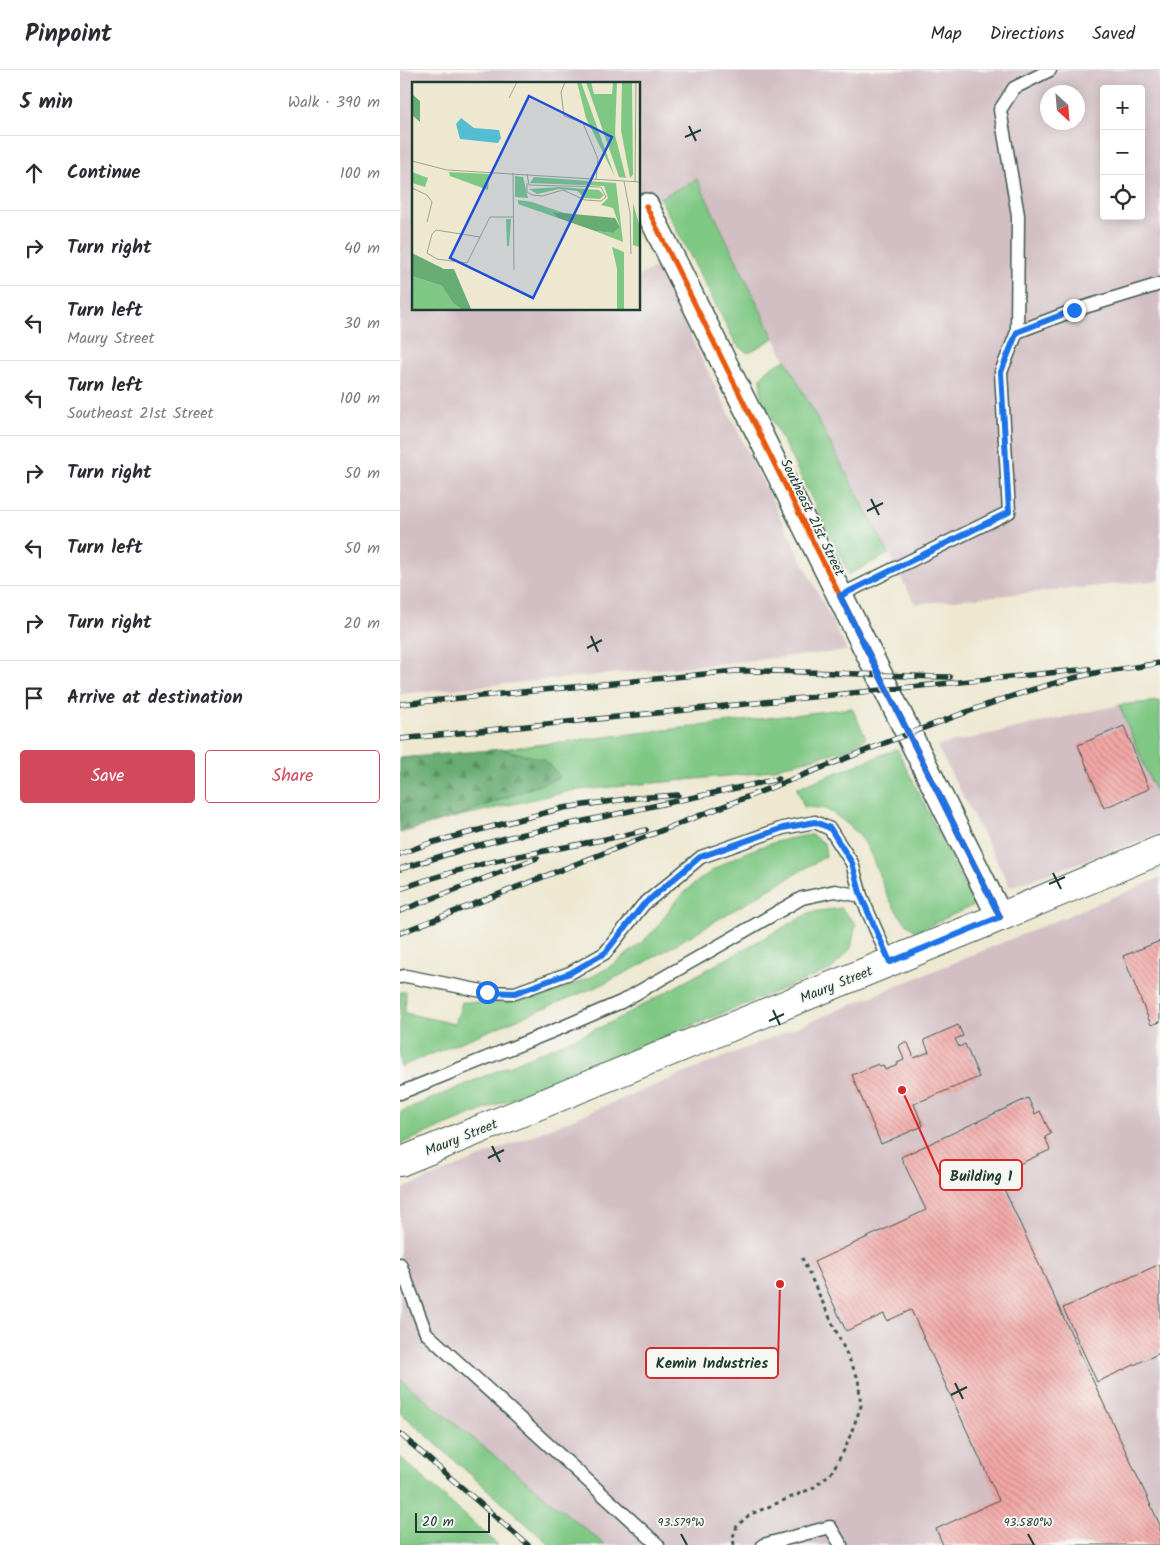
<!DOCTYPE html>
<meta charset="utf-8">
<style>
body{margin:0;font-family:Kalam,sans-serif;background:#f7f7f7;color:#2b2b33}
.controls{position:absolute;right:15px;top:15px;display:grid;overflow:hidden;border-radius:5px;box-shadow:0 2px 12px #0003}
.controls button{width:45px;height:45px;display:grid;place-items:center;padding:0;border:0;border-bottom:1px solid #e1e1e2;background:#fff;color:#2b2b33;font:25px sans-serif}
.compass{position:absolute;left:640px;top:15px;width:45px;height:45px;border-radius:50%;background:#fff;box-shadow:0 2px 12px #0003;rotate:154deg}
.scale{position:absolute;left:15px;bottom:12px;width:75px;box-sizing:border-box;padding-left:5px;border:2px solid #1f3d34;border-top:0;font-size:14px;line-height:18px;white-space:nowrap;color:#1f3d34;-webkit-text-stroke:4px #f6f6f2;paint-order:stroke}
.stop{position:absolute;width:15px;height:15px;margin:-11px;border:4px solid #1a73e8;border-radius:50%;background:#fff}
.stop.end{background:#1a73e8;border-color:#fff;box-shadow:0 1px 5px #0008}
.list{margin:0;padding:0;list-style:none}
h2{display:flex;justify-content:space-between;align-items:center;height:65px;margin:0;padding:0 20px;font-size:21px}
h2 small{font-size:16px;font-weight:400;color:#7c7c81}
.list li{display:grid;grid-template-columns:32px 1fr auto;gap:15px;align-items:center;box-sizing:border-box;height:75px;padding:0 20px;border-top:1px solid #e1e1e2}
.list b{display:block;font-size:19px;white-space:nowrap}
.list p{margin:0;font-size:16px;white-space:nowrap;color:#7c7c81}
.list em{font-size:16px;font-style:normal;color:#7c7c81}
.actions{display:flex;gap:10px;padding:15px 20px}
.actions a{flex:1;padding:11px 0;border:1px solid #d1495b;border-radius:5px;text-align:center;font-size:18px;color:#d1495b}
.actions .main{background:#d1495b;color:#fff}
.icon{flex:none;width:28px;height:28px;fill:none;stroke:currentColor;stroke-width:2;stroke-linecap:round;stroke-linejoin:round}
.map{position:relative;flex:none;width:760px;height:1475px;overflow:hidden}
header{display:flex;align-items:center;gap:30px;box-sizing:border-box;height:70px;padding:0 25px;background:#fff;border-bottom:1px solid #e1e1e2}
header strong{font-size:24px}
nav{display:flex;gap:28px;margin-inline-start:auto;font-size:18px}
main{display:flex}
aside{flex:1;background:#fff}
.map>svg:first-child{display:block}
</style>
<header>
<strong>Pinpoint</strong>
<nav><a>Map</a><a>Directions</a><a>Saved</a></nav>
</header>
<main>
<aside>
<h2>5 min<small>Walk · 390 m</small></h2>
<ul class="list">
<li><svg class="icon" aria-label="ahead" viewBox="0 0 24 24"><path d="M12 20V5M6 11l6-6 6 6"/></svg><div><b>Continue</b></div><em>100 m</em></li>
<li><svg class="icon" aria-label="right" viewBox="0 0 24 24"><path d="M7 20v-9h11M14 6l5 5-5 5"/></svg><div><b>Turn right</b></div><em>40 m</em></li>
<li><svg class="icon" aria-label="left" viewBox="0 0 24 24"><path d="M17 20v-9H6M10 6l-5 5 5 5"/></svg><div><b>Turn left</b><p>Maury Street</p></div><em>30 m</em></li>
<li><svg class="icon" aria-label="left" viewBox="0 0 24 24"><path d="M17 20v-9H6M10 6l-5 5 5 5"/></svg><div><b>Turn left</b><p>Southeast 21st Street</p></div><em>100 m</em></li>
<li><svg class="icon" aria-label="right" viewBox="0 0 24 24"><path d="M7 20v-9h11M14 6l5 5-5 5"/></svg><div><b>Turn right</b></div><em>50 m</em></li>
<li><svg class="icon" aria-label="left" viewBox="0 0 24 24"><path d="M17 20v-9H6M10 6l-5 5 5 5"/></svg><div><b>Turn left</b></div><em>50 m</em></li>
<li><svg class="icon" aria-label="right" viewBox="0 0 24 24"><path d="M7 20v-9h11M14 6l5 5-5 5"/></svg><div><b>Turn right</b></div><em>20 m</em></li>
<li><svg class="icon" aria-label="arrive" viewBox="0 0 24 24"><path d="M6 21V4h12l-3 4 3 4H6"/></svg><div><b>Arrive at destination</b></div></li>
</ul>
<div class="actions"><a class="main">Save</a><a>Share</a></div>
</aside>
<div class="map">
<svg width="760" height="1475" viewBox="0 0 760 1475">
<defs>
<pattern id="forest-firs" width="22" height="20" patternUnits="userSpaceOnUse" patternTransform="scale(1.25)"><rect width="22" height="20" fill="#67ac72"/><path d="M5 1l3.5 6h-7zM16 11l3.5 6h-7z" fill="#548d5e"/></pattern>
<pattern id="building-back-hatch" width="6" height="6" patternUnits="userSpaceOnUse" patternTransform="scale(1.25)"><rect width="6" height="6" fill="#f2a7a6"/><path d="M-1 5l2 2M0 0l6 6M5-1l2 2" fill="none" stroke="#c38988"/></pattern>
</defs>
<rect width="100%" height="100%" fill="#f6f6f2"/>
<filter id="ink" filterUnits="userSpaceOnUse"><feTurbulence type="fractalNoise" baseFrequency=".02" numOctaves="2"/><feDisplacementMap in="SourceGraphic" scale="10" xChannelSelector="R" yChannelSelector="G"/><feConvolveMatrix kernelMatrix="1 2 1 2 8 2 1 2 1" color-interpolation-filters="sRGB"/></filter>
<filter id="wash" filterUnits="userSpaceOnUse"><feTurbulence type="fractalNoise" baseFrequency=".0096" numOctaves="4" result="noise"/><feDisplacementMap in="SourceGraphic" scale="20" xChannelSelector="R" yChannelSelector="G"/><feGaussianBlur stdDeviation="1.12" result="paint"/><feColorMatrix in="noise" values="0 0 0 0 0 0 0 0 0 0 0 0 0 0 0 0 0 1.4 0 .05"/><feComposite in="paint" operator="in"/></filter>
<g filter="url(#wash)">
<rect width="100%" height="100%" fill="#eee8d1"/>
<!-- industrial -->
<g fill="#d2bec3" fill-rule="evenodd">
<path d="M0,0h760v510l-245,24 -141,-266 -77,-158 -58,29v-125h-225v225h225v-33l17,-9 191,384 -447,43zM704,19h37v127h-37zM648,22h30v30h-30z"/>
<path d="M719,635l41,98v31l-150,53 -73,-141z"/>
<path d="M760,808v667h-555l-205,-166v-189z"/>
</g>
<!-- green -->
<g fill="#7fc884" stroke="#4f825c">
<path d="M297,109l77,159 -26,15 -12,-9 -76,-146z"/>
<path d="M386,290l103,194 -40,20 -88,-177v-20l9,-9z"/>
<path d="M760,631v102l-41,-98z"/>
<path d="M452,638l14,30 -18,11 -90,24 -188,18 -118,27 108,-41 -15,-17 -43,-11z"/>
<path d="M497,679l77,156 -54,25h-6c-31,-26 -31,-54 -49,-87 -7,-11 -26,-27 -38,-33 -6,-3 -16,-2 -23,-3l-7,-19z"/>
<path d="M411,765l13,8 2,13 -187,110 -38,19 -201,82v-75h6l-1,21 50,11 7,-22c13,0 26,1 38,1 43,-4 92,-21 126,-48 11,-8 22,-18 31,-28 6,-8 11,-17 18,-25 37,-39 83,-60 136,-67z"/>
<path d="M441,838l15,16 -5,24 -19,21 -432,175v-32l210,-89 201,-111z"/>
<path d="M0,1309l205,166h-55l-150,-133z"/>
<path d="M0,1387l98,88h-98z"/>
</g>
<!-- forest -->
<path fill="url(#forest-firs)" stroke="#437453" d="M102,679l43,11 15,17 -108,41 -52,15v-75z"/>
<g id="blocks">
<!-- building -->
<g fill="url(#building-back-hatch)">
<path d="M724,656l25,63 -45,19 -26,-63z"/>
<path d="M760,871v81l-9,3 -28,-69z"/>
<path d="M558,955l5,11 -8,3 4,8 6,-3 14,33 -65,27 9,22 -42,18 -29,-69 26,-11 1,2 4,-1 2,5 13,-5 -1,-2 7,-3 -5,-14 4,-3h5l6,15 15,-6 -5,-12z"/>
<path d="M628,1028l7,16 5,-3 11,23 -6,3 5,13 -53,24 163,351v20h-217l-7,-16 63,-29 -88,-190 -24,11 -3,-7 -38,17 -32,-69 112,-52 -25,-53z"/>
<path d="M760,1194v89l-63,29 -34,-74z"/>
</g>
</g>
</g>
<g filter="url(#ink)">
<use href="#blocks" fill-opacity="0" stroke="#3e574c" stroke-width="1"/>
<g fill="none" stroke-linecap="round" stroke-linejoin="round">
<defs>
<g id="service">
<path d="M617,262l58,-22 85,-26"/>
<path d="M439,526l170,-84 -8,-140 16,-40 1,-117 -18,-105 14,-22 36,-18"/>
<path d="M0,907l6,-1 81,16 28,1 55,-20 35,-20 38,-48 58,-48 82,-29 32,-6 15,7 22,34 9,33 29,66"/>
<path d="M0,1023l163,-66 58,-25 181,-104 33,-7 26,5"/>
<path d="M0,1194l26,69 232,212"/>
<path d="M363,1475l67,-18 11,18"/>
</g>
<path id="minor" d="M246,136l354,711"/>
<path id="secondary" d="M0,1092l600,-245 160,-67"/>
</defs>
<!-- service casing -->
<use href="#service" stroke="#3e574c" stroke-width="15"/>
<!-- minor casing -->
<use href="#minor" stroke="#3e574c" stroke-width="28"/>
<!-- secondary casing -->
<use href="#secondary" stroke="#3e574c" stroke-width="30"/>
<!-- path -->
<path stroke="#3e574c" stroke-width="3" stroke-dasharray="4 4" stroke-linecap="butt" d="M334,1475l-1,-8 4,-11 12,-11 64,-27 18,-15 15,-26 15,-41 -3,-28 -56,-120"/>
<!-- service -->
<use href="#service" stroke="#fff" stroke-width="12"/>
<!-- minor -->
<use href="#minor" stroke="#fff" stroke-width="25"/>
<!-- secondary -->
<use href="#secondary" stroke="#fff" stroke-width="28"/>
<defs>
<g id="rail">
<path d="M0,634l336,-33c71,-1 142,5 214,6"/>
<path d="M0,669l689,-70"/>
<path d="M0,784l30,-11 133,-35 71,-10 44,-3"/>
<path d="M0,799l61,-19 49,-13 268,-58"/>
<path d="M0,819c42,-15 86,-27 129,-35 39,-8 78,-14 117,-24"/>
<path d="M0,841l137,-53"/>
<path d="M0,863l508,-199c61,-23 123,-47 187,-61 22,-4 44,-6 65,-10"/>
<path d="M0,1364l128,111"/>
</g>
</defs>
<!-- rail casing -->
<use href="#rail" stroke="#1f3d34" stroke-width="5.5"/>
<!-- rail -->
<use href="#rail" stroke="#f6f6f2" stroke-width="4" stroke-dasharray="11" stroke-linecap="butt"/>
<defs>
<path id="cycleway" d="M246,136l354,711"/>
</defs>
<!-- cycleway casing -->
<use href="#cycleway" stroke="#f6f6f2" stroke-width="8"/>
<!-- cycleway -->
<use href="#cycleway" stroke="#e8590c" stroke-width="5"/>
</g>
</g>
<g fill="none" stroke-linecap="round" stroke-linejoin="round" filter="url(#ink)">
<!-- route -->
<path stroke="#1a73e8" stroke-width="6" d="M87,922l28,1 55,-20 35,-20 38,-48 57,-48 83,-29 32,-6 15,6 22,35 9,33 29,66 110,-45 -160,-321 169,-84 -8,-140 16,-40 57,-22"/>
</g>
<!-- ticks -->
<path fill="none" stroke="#1f3d34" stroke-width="2" d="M289,56l7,15M285,67l16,-7M471,429l8,16M467,441l16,-8M191,566l7,16M187,578l15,-8M653,803l8,16M649,814l16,-7M373,940l7,15M369,951l15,-7M92,1076l8,16M88,1088l16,-8M555,1313l8,16M551,1325l16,-8M281,1464l6,11M628,1464l6,11"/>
<g text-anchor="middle" stroke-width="4" stroke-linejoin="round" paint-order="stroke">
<!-- street labels -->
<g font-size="14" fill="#1f3d34" stroke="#f6f6f2">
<text transform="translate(413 447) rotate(64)" y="5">Southeast 21st Street</text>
<text transform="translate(436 914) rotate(-22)" y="5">Maury Street</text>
<text transform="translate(61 1067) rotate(-22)" y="5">Maury Street</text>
</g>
</g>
<!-- overview -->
<g transform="translate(12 12)">
<rect width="228" height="228" fill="#eee8d1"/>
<path d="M165,0h4l34,95 -29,-59zM174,0h5l3,12h18l1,-12h4l-2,53 11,43 -7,-1zM210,0h10l1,93 -3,3 -9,-48zM0,90l16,6 -3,9 -13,-4zM37,90l40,2 -1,16 -38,-14zM103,94l8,1 5,21 -13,-1zM122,95l82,6 7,59 -28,-11 19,2 6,-6 -7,-19 -12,-3 7,-7 -4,-12 -74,-3zM148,105l39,3 5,5 -4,4 -16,-1 -6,-7 -19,-2 -22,5 -8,-5zM106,118l14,2 35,12 -13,-2 4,6 -40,-14zM221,121l6,21v23l-6,-2zM94,137h5l-2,27h-2zM200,165l12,5v57h-7v-40zM0,194l30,10 11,17 8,6h-49z" fill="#7fc884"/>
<path d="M0,12l8,7v21l-8,-7zM141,130l62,6 5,9 -6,6 -19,-2 -37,-13zM0,171l32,16h10l17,40h-10l-8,-6 -11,-17 -30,-10z" fill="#67ac72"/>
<path d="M49,36l13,10 25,2 2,8 -3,5 -38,-4 -4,-15z" fill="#54bdd2"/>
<path fill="none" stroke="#9ba492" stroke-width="1" d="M153,0l-4,10 3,24 19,7 15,36 -2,20M97,16l8,-16M0,79l35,9 193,12M101,91l1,97M212,99l6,32 1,41M223,100l1,-100M115,101v9l5,3 10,1 21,-6 22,10 16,1 5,-4 -5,-10 -72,-2 -2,-11M0,106l15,7 5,7 -5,20M68,155l-44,-7 -4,4 -5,19 10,6 30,4 23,-46h23"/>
<path fill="#1d4ed8" fill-opacity="0.15" stroke="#1d4ed8" stroke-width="2.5" d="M117,14l83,41 -79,161 -83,-40z"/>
<rect width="228" height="228" fill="none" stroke="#1f3d34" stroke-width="2.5"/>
</g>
<g font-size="12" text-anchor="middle" fill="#1f3d34" stroke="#f6f6f2" stroke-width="4" stroke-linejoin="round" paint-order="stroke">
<text x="281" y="1456">93.579°W</text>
<text x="628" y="1456">93.580°W</text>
</g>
<!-- callouts -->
<path fill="none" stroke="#d62828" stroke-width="2" d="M502 1020L540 1105M380 1214L378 1293"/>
<g fill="#d62828" stroke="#f6f6f2" stroke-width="2">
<circle cx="502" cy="1020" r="5"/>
<circle cx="380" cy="1214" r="5"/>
</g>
<g fill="#f6f6f2" stroke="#d62828" stroke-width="2">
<rect x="540" y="1090" width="82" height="30" rx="5"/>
<rect x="246" y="1278" width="132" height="30" rx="5"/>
</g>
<g font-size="15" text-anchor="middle" font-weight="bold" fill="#1f3d34">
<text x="581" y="1111">Building 1</text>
<text x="312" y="1298">Kemin Industries</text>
</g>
</svg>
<div class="controls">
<button>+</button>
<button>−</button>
<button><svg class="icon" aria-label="locate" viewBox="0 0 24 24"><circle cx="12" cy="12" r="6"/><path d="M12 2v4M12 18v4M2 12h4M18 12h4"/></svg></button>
</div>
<svg class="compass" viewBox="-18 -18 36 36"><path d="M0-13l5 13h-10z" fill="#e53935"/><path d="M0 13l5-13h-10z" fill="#7c7c81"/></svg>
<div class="scale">20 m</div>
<div class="stop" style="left:87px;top:922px"></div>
<div class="stop end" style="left:674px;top:240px"></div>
</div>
</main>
